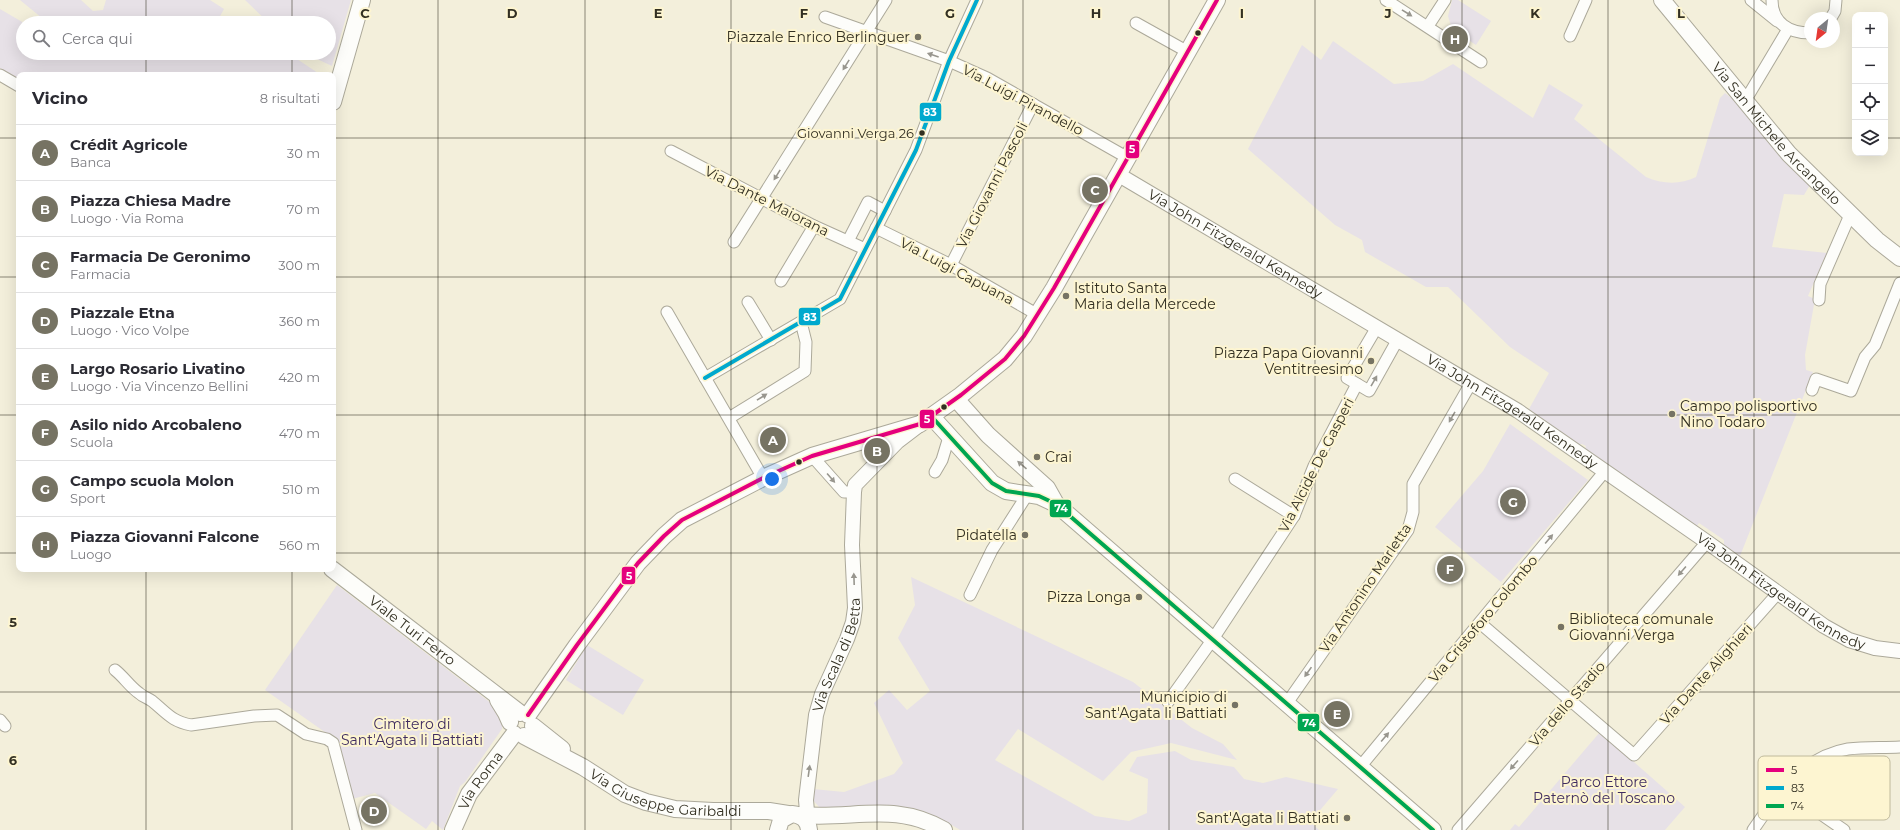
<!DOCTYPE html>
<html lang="it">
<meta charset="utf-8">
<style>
body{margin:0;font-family:Montserrat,sans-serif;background:#f7f7f7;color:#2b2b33}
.controls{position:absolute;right:12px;top:12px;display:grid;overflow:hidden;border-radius:8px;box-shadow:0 4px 16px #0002}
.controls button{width:36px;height:36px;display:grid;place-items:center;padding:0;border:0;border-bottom:1px solid #e1e1e2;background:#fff;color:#2b2b33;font:20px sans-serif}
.compass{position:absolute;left:1804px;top:12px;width:36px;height:36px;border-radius:50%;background:#fff;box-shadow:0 4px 16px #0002;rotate:209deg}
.you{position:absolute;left:772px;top:479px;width:14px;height:14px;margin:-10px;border:3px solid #fff;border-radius:50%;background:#1a73e8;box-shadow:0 0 0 6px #1a73e833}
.badge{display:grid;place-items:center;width:26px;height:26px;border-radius:50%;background:#767363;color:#fff;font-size:13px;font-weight:700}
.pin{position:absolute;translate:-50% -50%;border:2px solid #fff;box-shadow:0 1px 4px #0006}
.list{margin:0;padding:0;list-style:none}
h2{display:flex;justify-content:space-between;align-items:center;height:52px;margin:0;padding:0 16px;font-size:17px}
h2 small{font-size:13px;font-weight:400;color:#7c7c81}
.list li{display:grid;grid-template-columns:26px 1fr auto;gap:12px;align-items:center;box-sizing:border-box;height:56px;padding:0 16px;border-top:1px solid #e1e1e2}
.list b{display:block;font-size:15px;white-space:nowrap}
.list p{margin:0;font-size:13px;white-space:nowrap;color:#7c7c81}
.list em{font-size:13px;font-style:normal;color:#7c7c81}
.icon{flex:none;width:22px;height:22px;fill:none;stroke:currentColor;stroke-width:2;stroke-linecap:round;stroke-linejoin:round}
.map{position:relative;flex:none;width:1900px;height:830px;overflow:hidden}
.search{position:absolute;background:#fff;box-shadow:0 4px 16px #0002;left:16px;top:16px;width:320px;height:44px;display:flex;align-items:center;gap:10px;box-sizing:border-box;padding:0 14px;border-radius:22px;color:#7c7c81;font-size:15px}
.panel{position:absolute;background:#fff;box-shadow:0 4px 16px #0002;left:16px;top:72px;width:320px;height:500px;border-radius:8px}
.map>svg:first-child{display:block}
</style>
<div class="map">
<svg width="1900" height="830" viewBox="0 0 1900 830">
<rect width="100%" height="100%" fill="#f3efdb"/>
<!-- green -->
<g fill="#e7e1e7">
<path d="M20,0h61l12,11 10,-1 3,-10h104l14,9 -5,9 6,5h-177z"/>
<path d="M245,0h106l-19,66 -28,-13h25v-30h-60z"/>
<path d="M1452,0h6l33,21 -15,24 -24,-16 -4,-13z"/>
<path d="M0,9l24,14 -1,30h265l33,22h-302v4l-19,-11z"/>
<path d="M1333,41l61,43 29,-3 30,-17 80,54 16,-34 34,21 -9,14 72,58c16,7 34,8 50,0l24,-79 5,-5 9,7 76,85 -6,10 -20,-1 -12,53 55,6 -19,43 7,3 -10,56 1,15 7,2 -73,184 -16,-11v-5l-25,-17 -2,3 -112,-77 1,-3 -4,-2 -4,1 -49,-36 20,-36 -39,-26 -62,-60h-22l-61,-35 -3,-12 -27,-15 -87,-76 54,-104 19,15z"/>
<path d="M1510,424l78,56 -87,102 -66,-55 48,-56z"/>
<path d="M911,577l222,105 59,46 31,16 14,16 -66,-17 -40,9 -28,29 -85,-52 -23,31 100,56 34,5 18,-8 1,-34 -19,-8 8,-14 38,-6 16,9 43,7 10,12 19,4 23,-6 52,12 -28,33 9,8h-359c-46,-30 -80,-25 -133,-19l-8,-4 -6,-7v-11l31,3 50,-18 9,-11 -29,-60 15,-13 18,20 23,-19 -32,-53 17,-33z"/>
<path d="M337,585l159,122 7,14 -1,8 -37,53 -5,4 -17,44 -11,-9 -6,8 -51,-36 -23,6 -13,-57 -74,-52z"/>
<path d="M587,645l57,35 -21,35 -57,-35z"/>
<path d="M1600,732l85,75 -20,23h-155l5,-6 4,3z"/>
</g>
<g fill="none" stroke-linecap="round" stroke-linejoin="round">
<defs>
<g id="minor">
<path d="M1386,0l95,62"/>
<path d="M1751,0l26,21"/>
<path d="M1772,0c0,23 17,33 38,33"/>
<path d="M825,17l124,44 38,17 141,80"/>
<path d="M1831,18l4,-7 1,-11"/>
<path d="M1136,23l52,29"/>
<path d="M1428,26l17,-26"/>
<path d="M1570,36l16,-36"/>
<path d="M0,75l19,11"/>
<path d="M1745,101l43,-72"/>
<path d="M671,151l143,75 51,23"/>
<path d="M876,228l75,37 87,50"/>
<path d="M848,241l20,-39 17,9"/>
<path d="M734,242l152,-242"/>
<path d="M951,265l82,-161"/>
<path d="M781,281l33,-55"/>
<path d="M1819,300l1,-16 30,-69"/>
<path d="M748,302l23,38"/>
<path d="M667,312l96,166"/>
<path d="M1377,327l-30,51 22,13 29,-52"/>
<path d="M705,378l135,-79 76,-149 33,-89 28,-61"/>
<path d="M1812,390l4,-11 35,12 14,-34 10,-12 25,-62"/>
<path d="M729,418l76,-47 1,-29 -5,-20"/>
<path d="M812,456l32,36h10"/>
<path d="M935,472l7,-12 7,-23"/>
<path d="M1235,479l59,37"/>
<path d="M970,595l22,-45 35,-55"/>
<path d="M1480,623l154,132 144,-162"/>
<path d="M115,670c9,7 15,17 24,23 4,4 9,5 13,8 15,12 19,20 39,24l63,-9 23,-1 29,19 21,5 6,4 23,87"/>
<path d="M1168,702l45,-63 81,-123 20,-50 43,-82"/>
<path d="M1287,703l121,-173 5,-18v-28l58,-101"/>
<path d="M0,720l5,6"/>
<path d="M1360,767l245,-296"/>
<path d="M1783,788l61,42"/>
<path d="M1458,830l249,-288"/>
<path d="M1753,830c24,-35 49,-73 95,-81 17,-2 35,-1 52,-2"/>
</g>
<g id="tertiary">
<path id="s1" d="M1119,175l399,236 189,131 117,84 25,14 26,8 25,3"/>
<path id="s2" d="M808,823l-2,-23 10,-85 6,-21 25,-55 6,-17 2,-14 -3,-63 2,-53 1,-7 42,-43 21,-16"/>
</g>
<g id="secondary">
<path id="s3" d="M1662,0l127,154 88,86 23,18"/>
<path d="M333,102l29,-102"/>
<path d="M956,399l32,36 59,53 9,16"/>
<path d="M932,417l60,66 14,8 33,5 17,8 377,326"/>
<path id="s4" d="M332,569l188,144"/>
<path d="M498,700l8,13 4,9"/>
<path d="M528,715l49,-70 61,-82 26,-27 18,-16 81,-42 49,-22 108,-32 41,-29 44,-36 19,-23 30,-48 163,-288"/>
<path d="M533,726l29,23"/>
<path id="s5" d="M524,736l59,31 42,27 21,8 29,7 38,2h56l19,3"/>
<path d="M800,815c53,5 95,-14 144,15"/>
<path id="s6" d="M453,830l16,-36 45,-60"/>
<path d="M778,830l3,-10 11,-6c10,1 16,6 17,16"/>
</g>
</defs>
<!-- minor casing -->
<use href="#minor" stroke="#aca99a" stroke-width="13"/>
<!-- tertiary casing -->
<use href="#tertiary" stroke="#aca99a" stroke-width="16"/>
<!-- secondary casing -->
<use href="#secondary" stroke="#aca99a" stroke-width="18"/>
<!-- minor -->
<use href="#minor" stroke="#fdfdfa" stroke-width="11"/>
<!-- tertiary -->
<use href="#tertiary" stroke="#fdfdfa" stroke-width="14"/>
<!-- secondary -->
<use href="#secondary" stroke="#fdfdfa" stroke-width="16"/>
<defs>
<path id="bus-1" d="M528,715l49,-70 61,-82 26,-27 18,-16 81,-42 49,-22 108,-32 41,-29 44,-36 19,-23 30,-48 163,-288"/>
<path id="bus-2" d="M705,378l135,-79 76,-149 33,-89 28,-61"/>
<path id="bus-3" d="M932,417l60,66 14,8 33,5 17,8 377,326"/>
</defs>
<!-- bus-1 casing -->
<use href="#bus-1" stroke="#fdf5d1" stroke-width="7"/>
<!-- bus-2 casing -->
<use href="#bus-2" stroke="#fdf5d1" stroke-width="7"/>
<!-- bus-3 casing -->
<use href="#bus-3" stroke="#fdf5d1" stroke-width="7"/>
<!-- bus-1 -->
<use href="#bus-1" stroke="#e5007d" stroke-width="4"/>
<!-- bus-2 -->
<use href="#bus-2" stroke="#00a9ce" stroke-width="4"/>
<!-- bus-3 -->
<use href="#bus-3" stroke="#00a651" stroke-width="4"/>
</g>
<!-- one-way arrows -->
<defs><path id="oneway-solid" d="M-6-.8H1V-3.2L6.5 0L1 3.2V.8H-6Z"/></defs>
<g fill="#98968e">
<use href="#oneway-solid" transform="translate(1407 13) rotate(32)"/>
<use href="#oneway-solid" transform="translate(933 55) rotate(-161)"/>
<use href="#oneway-solid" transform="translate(846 65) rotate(122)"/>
<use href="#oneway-solid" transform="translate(777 175) rotate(122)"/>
<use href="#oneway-solid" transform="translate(1374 381) rotate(-60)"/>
<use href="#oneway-solid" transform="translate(762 397) rotate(-32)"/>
<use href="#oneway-solid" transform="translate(1452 417) rotate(120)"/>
<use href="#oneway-solid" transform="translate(1022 465) rotate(-139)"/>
<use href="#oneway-solid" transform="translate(831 478) rotate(49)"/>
<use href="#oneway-solid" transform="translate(1549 539) rotate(-50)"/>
<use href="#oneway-solid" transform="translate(1682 571) rotate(131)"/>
<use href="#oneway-solid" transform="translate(854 579) rotate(-92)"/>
<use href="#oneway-solid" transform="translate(1308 672) rotate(125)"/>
<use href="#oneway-solid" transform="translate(1385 737) rotate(-50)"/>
<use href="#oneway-solid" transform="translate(1514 765) rotate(131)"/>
<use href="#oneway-solid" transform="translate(809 771) rotate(-82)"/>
</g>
<!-- grid -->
<path fill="none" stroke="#333022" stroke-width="1" stroke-opacity="0.55" d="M146,0v23M292,0v23M438,0v830M585,0v830M731,0v830M877,0v830M1023,0v830M1169,0v830M1315,0v830M1462,0v830M1608,0v830M1754,0v830M146,53v22M292,53v22M0,138h19M333,138h1522M1885,138h15M0,277h19M333,277h1567M0,415h19M333,415h1567M0,553h19M333,553h1567M146,569v261M292,569v261M0,692h1900"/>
<!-- markers -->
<g fill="#333022" stroke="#fdf5d1" stroke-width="1.5">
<circle cx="1198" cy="33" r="3.5"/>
<circle cx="922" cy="133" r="3.5"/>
<circle cx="944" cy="407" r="3.5"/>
<circle cx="799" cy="462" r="3.5"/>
</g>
<g fill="#767363" stroke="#fdf5d1" stroke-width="1.5">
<circle cx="918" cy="37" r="4"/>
<circle cx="1066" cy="296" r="4"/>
<circle cx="1371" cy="361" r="4"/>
<circle cx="1672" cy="414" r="4"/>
<circle cx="1037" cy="457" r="4"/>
<circle cx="1025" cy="535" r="4"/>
<circle cx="1139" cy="597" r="4"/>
<circle cx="1561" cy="627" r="4"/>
<circle cx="1235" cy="705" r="4"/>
<circle cx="1347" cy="818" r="4"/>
</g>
<g text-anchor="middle" stroke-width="4" stroke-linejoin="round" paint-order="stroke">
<!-- bus labels -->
<g font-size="13" fill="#333022" stroke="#fdf5d1" text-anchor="end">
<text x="914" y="138">Giovanni Verga 26</text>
</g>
<!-- poi labels -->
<g font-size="14" fill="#333022" stroke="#fdf5d1" text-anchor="end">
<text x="910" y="42">Piazzale Enrico Berlinguer</text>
<text x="1074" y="293" text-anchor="start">Istituto Santa<tspan x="1074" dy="16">Maria della Mercede</tspan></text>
<text x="1363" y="358">Piazza Papa Giovanni<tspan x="1363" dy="16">Ventitreesimo</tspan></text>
<text x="1680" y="411" text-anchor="start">Campo polisportivo<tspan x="1680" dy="16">Nino Todaro</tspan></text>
<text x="1045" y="462" text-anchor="start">Crai</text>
<text x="1017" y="540">Pidatella</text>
<text x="1131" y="602">Pizza Longa</text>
<text x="1569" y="624" text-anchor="start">Biblioteca comunale<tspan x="1569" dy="16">Giovanni Verga</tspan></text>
<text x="1227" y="702">Municipio di<tspan x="1227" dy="16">Sant'Agata li Battiati</tspan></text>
<text x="1339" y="823">Sant'Agata li Battiati</text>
</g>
<!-- street labels -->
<g font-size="14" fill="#333022" stroke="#fdf5d1">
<text transform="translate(1023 100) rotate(28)" y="5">Via Luigi Pirandello</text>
<text dy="5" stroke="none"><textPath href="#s3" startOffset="176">Via San Michele Arcangelo</textPath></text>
<text transform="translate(992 185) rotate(-63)" y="5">Via Giovanni Pascoli</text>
<text transform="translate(767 201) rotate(27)" y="5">Via Dante Maiorana</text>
<text dy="5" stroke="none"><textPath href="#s1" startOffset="135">Via John Fitzgerald Kennedy</textPath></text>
<text transform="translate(957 271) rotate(28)" y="5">Via Luigi Capuana</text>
<text dy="5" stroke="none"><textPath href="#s1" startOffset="459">Via John Fitzgerald Kennedy</textPath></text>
<text transform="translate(1316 465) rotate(-63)" y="5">Via Alcide De Gasperi</text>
<text transform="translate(1365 588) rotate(-56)" y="5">Via Antonino Marletta</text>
<text dy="5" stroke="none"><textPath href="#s1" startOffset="783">Via John Fitzgerald Kennedy</textPath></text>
<text transform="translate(1483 619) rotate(-50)" y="5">Via Cristoforo Colombo</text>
<text dy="5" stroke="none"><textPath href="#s4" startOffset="101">Viale Turi Ferro</textPath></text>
<text dy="5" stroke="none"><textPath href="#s2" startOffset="173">Via Scala di Betta</textPath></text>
<text transform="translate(1706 674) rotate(-48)" y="5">Via Dante Alighieri</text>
<text transform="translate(1567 704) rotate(-49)" y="5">Via dello Stadio</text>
<text dy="5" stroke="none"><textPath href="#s6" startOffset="57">Via Roma</textPath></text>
<text dy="5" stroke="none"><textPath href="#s5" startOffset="156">Via Giuseppe Garibaldi</textPath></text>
</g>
<!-- park labels -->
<g font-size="14" fill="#3f2c60" stroke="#fdf5d1">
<text x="412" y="729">Cimitero di<tspan x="412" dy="16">Sant'Agata li Battiati</tspan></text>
<text x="1604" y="787">Parco Ettore<tspan x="1604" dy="16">Paternò del Toscano</tspan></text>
</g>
</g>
<!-- legend -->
<rect x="1758" y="756" width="132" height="64" rx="6" fill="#fdf5d1" stroke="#c0ba9c" stroke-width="1"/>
<rect x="1766" y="768" width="18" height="4" fill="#e5007d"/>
<rect x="1766" y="786" width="18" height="4" fill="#00a9ce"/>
<rect x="1766" y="804" width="18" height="4" fill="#00a651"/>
<g font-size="11" fill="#333022">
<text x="1791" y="774">5</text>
<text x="1791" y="792">83</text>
<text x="1791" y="810">74</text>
</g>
<g font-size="13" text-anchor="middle" font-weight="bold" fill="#333022" stroke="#fdf5d1" stroke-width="4" stroke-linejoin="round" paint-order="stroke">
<text x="365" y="18">C</text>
<text x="512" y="18">D</text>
<text x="658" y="18">E</text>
<text x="804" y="18">F</text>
<text x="950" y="18">G</text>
<text x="1096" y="18">H</text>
<text x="1242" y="18">I</text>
<text x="1388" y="18">J</text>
<text x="1535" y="18">K</text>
<text x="1681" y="18">L</text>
<text x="13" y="627">5</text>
<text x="13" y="765">6</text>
</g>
<g stroke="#fdf5d1" stroke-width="1.5">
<rect x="919" y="102" width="23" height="20" rx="4" fill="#00a9ce"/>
<rect x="1125" y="140" width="15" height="19" rx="4" fill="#e5007d"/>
<rect x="798" y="307" width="23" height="19" rx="4" fill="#00a9ce"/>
<rect x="919" y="409" width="16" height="20" rx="4" fill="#e5007d"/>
<rect x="1049" y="499" width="23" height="19" rx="4" fill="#00a651"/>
<rect x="621" y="566" width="15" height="19" rx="4" fill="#e5007d"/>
<rect x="1297" y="713" width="23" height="19" rx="4" fill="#00a651"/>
</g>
<g font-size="11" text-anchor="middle" font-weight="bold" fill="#fff">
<text x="930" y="116">83</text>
<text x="1132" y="153">5</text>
<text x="810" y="321">83</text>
<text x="927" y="423">5</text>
<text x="1061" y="512">74</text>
<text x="629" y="580">5</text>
<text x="1309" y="727">74</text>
</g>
</svg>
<div class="controls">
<button>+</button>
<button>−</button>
<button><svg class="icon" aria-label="locate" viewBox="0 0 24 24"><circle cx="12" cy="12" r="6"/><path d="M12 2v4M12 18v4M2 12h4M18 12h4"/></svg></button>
<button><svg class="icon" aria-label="layers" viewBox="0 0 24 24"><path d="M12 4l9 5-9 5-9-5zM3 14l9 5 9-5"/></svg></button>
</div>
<svg class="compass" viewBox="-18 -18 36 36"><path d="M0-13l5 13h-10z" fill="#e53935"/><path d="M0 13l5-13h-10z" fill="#7c7c81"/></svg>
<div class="you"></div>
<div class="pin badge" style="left:773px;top:440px">A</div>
<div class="pin badge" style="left:877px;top:451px">B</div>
<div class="pin badge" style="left:1095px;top:190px">C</div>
<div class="pin badge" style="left:374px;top:811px">D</div>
<div class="pin badge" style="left:1337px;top:714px">E</div>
<div class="pin badge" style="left:1450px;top:569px">F</div>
<div class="pin badge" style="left:1513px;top:502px">G</div>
<div class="pin badge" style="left:1455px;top:39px">H</div>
<div class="search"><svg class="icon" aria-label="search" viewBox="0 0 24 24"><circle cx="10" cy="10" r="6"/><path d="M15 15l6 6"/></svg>Cerca qui</div>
<section class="panel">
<h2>Vicino<small>8 risultati</small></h2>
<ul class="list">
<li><span class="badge">A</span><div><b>Crédit Agricole</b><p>Banca</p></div><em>30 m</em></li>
<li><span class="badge">B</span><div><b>Piazza Chiesa Madre</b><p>Luogo · Via Roma</p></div><em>70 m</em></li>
<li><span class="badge">C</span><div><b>Farmacia De Geronimo</b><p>Farmacia</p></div><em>300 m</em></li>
<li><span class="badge">D</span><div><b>Piazzale Etna</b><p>Luogo · Vico Volpe</p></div><em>360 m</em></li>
<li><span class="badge">E</span><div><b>Largo Rosario Livatino</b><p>Luogo · Via Vincenzo Bellini</p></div><em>420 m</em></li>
<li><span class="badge">F</span><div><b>Asilo nido Arcobaleno</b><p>Scuola</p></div><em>470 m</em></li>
<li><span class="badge">G</span><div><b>Campo scuola Molon</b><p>Sport</p></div><em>510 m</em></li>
<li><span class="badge">H</span><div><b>Piazza Giovanni Falcone</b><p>Luogo</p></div><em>560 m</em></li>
</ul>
</section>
</div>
